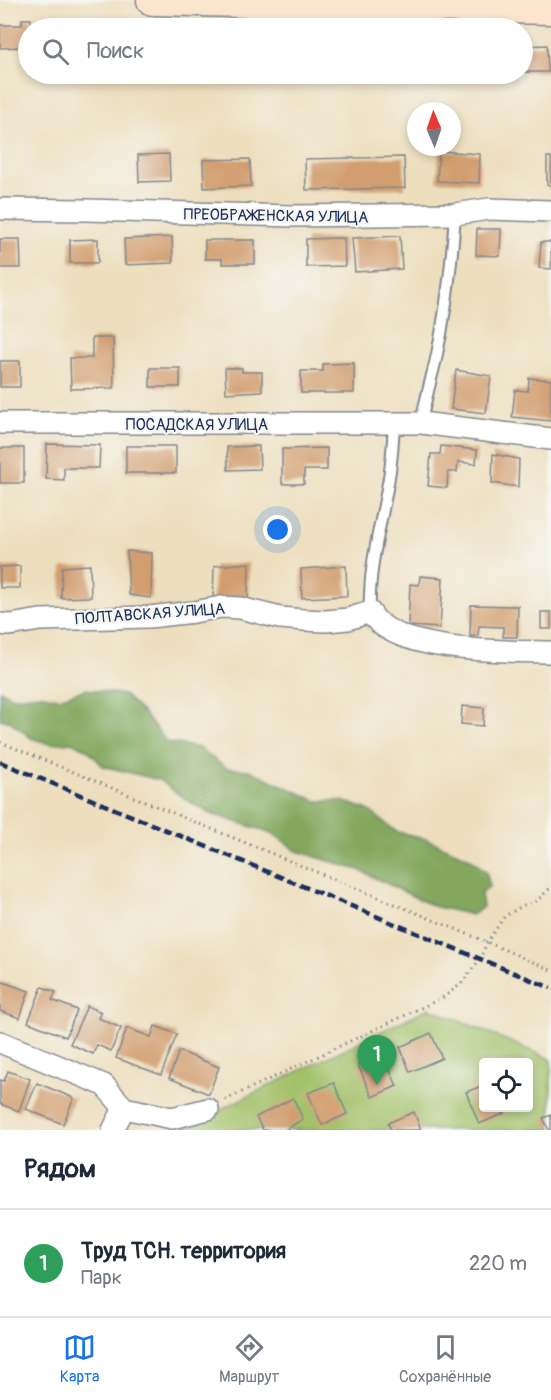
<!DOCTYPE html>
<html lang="ru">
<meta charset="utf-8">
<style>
body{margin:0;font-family:Pangolin,sans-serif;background:#f6f6f7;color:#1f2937}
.controls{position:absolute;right:18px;bottom:18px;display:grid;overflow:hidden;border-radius:6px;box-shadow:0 3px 9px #0003}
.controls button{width:54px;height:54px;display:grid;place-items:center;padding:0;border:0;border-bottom:2px solid #e0e1e3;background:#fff;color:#1f2937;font:30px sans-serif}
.compass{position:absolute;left:407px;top:102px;width:54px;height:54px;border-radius:50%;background:#fff;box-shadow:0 3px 9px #0003;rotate:358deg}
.you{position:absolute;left:278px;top:530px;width:21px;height:21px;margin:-15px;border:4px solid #fff;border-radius:50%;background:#1a73e8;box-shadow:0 0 0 9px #1a73e833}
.badge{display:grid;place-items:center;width:39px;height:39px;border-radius:50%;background:#1a73e8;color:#fff;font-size:20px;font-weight:700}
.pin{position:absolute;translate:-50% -50px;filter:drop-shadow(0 2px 3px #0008)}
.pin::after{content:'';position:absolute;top:32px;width:21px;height:18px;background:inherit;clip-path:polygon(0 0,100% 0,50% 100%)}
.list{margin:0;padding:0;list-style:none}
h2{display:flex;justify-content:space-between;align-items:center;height:78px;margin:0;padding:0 24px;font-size:26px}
h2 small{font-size:20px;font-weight:400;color:#747a83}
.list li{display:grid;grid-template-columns:39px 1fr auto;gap:18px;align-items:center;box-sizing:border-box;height:108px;padding:0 24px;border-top:2px solid #e0e1e3}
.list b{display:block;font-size:22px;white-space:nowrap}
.list p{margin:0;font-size:20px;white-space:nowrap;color:#747a83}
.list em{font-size:20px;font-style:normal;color:#747a83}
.icon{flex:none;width:33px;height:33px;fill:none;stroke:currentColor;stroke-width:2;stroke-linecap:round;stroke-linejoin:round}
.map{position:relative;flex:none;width:551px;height:1130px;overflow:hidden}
.search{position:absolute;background:#fff;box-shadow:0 3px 9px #0003;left:18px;right:18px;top:18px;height:66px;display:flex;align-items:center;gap:15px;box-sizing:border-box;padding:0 21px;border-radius:33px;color:#747a83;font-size:22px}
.sheet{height:186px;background:#fff}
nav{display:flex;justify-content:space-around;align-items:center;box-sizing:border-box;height:84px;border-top:2px solid #e0e1e3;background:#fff;font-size:16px;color:#747a83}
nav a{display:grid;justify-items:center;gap:3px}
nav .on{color:#1a73e8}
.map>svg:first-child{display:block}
</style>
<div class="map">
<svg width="551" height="1130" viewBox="0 0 551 1130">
<rect width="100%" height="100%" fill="#f6f6f2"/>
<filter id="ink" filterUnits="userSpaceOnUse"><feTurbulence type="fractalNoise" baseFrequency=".0167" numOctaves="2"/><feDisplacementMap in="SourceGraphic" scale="12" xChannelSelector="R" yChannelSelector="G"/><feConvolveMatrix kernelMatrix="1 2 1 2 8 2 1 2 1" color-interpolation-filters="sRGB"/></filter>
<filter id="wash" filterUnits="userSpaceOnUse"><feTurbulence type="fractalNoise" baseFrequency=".008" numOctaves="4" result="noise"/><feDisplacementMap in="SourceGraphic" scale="24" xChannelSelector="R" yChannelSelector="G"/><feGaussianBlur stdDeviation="1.35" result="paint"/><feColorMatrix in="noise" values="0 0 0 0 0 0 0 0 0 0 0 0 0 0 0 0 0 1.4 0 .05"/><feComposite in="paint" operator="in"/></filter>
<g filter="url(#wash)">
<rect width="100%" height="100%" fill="#eddfbe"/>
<!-- green -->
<path fill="#a3c169" stroke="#5f7864" stroke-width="1.5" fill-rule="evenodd" d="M429,1008l122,51v71h-369v-2zM484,1062h44v46h-44z"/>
<!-- forest -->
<path fill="#82a75d" stroke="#4e6b5e" stroke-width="1.5" d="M86,689l38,6 20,19 23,28 32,6 27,20 23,2 68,31h25l26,9 29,22 29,7 44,19 16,14 4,14 -9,7 2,14 -11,8 -39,-9 -74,-36 -62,-19 -25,-18 -61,-19 -27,-16 -25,-18 -56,-14 -15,-16 -16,-8 -21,2 -20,-6 -20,-16 -11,-3v-29l13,7 26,-3 20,4z"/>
<g id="blocks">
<!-- building -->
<g fill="#d29e70">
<path d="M22,19h9v9h-3v25h-7v-6l-21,1v-23h22z"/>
<path d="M117,26v2h-39v-1z"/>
<path d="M547,45l1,27h-26v-26z"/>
<path d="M439,151l41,3 -1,29 -42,-2z"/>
<path d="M169,154l1,27 -31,1 -1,-27z"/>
<path d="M404,157l1,31 -99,2 -1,-31z"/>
<rect x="547" y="157" width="4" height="28"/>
<path d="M250,159l1,27 -47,2 -1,-28z"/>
<path d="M477,229h24l-1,27 -24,-1z"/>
<path d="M400,236l2,33 -47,3 -3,-34z"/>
<path d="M172,237l1,26 -48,2 -1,-26z"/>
<path d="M344,238l1,28 -39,1v-28z"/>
<path d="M0,239h20l1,29h-21z"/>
<path d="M98,239v24h-28v-23z"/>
<path d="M205,240h50v24h-33v-5h-17z"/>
<path d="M541,242h10v27l-12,-1z"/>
<path d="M92,338h21l1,50 -43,1 -1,-31h22z"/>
<rect x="0" y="361" width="20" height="26"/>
<path d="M354,363v30h-53v-22h22v-7z"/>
<rect x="150" y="368" width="30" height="19"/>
<path d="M225,368h17v4h20v19l-36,2z"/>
<path d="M456,370l35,6 -5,37 -35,-4z"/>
<path d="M529,378l22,2v41l-39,-4 3,-27 13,1z"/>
<path d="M47,444l53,1 -1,23h-35v12l-18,-1z"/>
<rect x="126" y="446" width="50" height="27"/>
<path d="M259,446l1,23 -32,1 -1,-23z"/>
<path d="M441,446l36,4 -1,14 -18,-2 -1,10h-9l-1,16 -19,-2 3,-32h9z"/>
<rect x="0" y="448" width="24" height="35"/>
<path d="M327,448v22h-23v14h-22v-35z"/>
<path d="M493,454l26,5 -1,28 -26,-4z"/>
<path d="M127,551l25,2 -1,45 -22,-3z"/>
<path d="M249,563l-1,36 -35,2 1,-35z"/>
<path d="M90,565l1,32 -30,1 1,-31z"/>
<path d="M20,566v22h-20v-21z"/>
<path d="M346,566l1,30 -45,2 -1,-29z"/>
<path d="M420,576l23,2 -3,50 -32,-2 2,-42 9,1z"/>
<path d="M471,605l47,1 -1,31h-14v-10l-24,-1 -1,10h-8z"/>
<rect x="541" y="612" width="10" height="17"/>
<path d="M462,706l22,2 -1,18 -22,-2z"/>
<path d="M0,981l29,10 -9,27 -20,-7z"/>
<path d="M42,987l14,5 -4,8 25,10 -11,27 -38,-15z"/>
<path d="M87,1006l14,6 -3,6 23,10 -10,23 -14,-6 -4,9 -23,-10z"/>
<path d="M155,1026l22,8 -16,41 -45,-17 11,-30 24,9z"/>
<path d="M431,1033l11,25 -32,14 -10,-25z"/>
<path d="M179,1051l40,16 -10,27 -40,-16z"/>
<path d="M383,1055l14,31 -25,11 -14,-32z"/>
<path d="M8,1071l22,8 -11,32 -19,-7v-24l4,1z"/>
<path d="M37,1083l37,15 -11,26 -37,-15z"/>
<path d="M334,1083l13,31 -25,11 -14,-32z"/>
<path d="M484,1085v23h19l2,5 -26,11 -13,-32z"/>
<path d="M293,1098l10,21 -18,11h-22l-7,-13z"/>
<path d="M414,1112l7,18h-30l-3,-7z"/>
<path d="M551,1115v15h-2l-6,-12z"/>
</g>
</g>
</g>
<g filter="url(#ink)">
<use href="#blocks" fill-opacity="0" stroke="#84878e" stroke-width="1.5"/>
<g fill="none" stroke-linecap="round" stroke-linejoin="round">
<defs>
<g id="lane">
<path d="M421,423c4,-22 10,-43 15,-64 10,-46 16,-98 19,-145"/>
<path d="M370,612c-2,-45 11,-86 18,-129 4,-20 5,-40 6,-61"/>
</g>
<g id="street">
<path d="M0,209l87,1 206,6 162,-2 34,-5 62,2"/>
<path d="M0,423h421l130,16"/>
<path d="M0,624l10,1 30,-5 109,-3 45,-5 27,-5 19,1 40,10 24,2 22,1 22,-2 22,-7c24,42 136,39 181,40"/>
<path d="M0,1042l104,43 20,23 48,10 36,-9"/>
<path d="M113,1130l11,-22"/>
</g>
<path id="secondary" d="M152,0l399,9"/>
</defs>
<!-- lane casing -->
<use href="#lane" stroke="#84878e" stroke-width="14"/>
<!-- street casing -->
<use href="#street" stroke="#84878e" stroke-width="24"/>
<!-- secondary casing -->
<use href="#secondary" stroke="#84878e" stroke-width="33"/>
<!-- path -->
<g stroke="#84878e" stroke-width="3" stroke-dasharray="1.5 4.5" stroke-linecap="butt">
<path d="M0,742l487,200 64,28"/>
<path d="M225,1100l219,-103 17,-13 19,-25 7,-17 18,-26 19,-11 14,-5 13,-13"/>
</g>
<!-- lane -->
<use href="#lane" stroke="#fff" stroke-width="10"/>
<!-- street -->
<use href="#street" stroke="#fff" stroke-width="21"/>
<!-- secondary -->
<use href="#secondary" stroke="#fbe5cf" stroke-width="30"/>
<!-- rail -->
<path stroke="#1b2f5e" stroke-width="4.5" stroke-dasharray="9 4.5" stroke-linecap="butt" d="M0,762l551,226"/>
</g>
</g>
<g text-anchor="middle" stroke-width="4.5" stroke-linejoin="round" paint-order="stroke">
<!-- street labels -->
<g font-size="16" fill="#1b2f5e" stroke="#f6f6f2">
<text transform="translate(276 215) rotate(1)" y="6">ПРЕОБРАЖЕНСКАЯ УЛИЦА</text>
<text x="197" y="430">ПОСАДСКАЯ УЛИЦА</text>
<text transform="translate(150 613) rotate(-4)" y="6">ПОЛТАВСКАЯ УЛИЦА</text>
</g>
</g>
</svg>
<div class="controls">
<button><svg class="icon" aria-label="locate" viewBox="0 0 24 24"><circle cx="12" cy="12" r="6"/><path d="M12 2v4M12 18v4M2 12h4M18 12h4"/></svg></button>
</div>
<svg class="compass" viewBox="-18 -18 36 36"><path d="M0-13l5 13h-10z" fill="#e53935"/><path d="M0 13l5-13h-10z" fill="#747a83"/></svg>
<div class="you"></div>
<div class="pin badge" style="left:377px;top:1085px;background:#2e9e5b">1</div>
<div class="search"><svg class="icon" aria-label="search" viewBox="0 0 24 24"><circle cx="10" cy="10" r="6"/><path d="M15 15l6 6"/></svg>Поиск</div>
</div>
<section class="sheet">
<h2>Рядом<small></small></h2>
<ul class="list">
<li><span class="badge" style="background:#2e9e5b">1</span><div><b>Труд ТСН. территория</b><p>Парк</p></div><em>220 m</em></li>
</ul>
</section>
<nav>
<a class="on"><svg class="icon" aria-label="map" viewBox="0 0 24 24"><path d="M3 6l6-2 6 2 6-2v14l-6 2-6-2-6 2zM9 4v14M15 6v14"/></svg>Карта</a>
<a><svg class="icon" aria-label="directions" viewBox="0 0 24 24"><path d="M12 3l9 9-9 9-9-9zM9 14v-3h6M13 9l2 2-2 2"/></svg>Маршрут</a>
<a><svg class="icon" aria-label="saved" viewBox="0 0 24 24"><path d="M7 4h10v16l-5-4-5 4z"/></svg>Сохранённые</a>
</nav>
